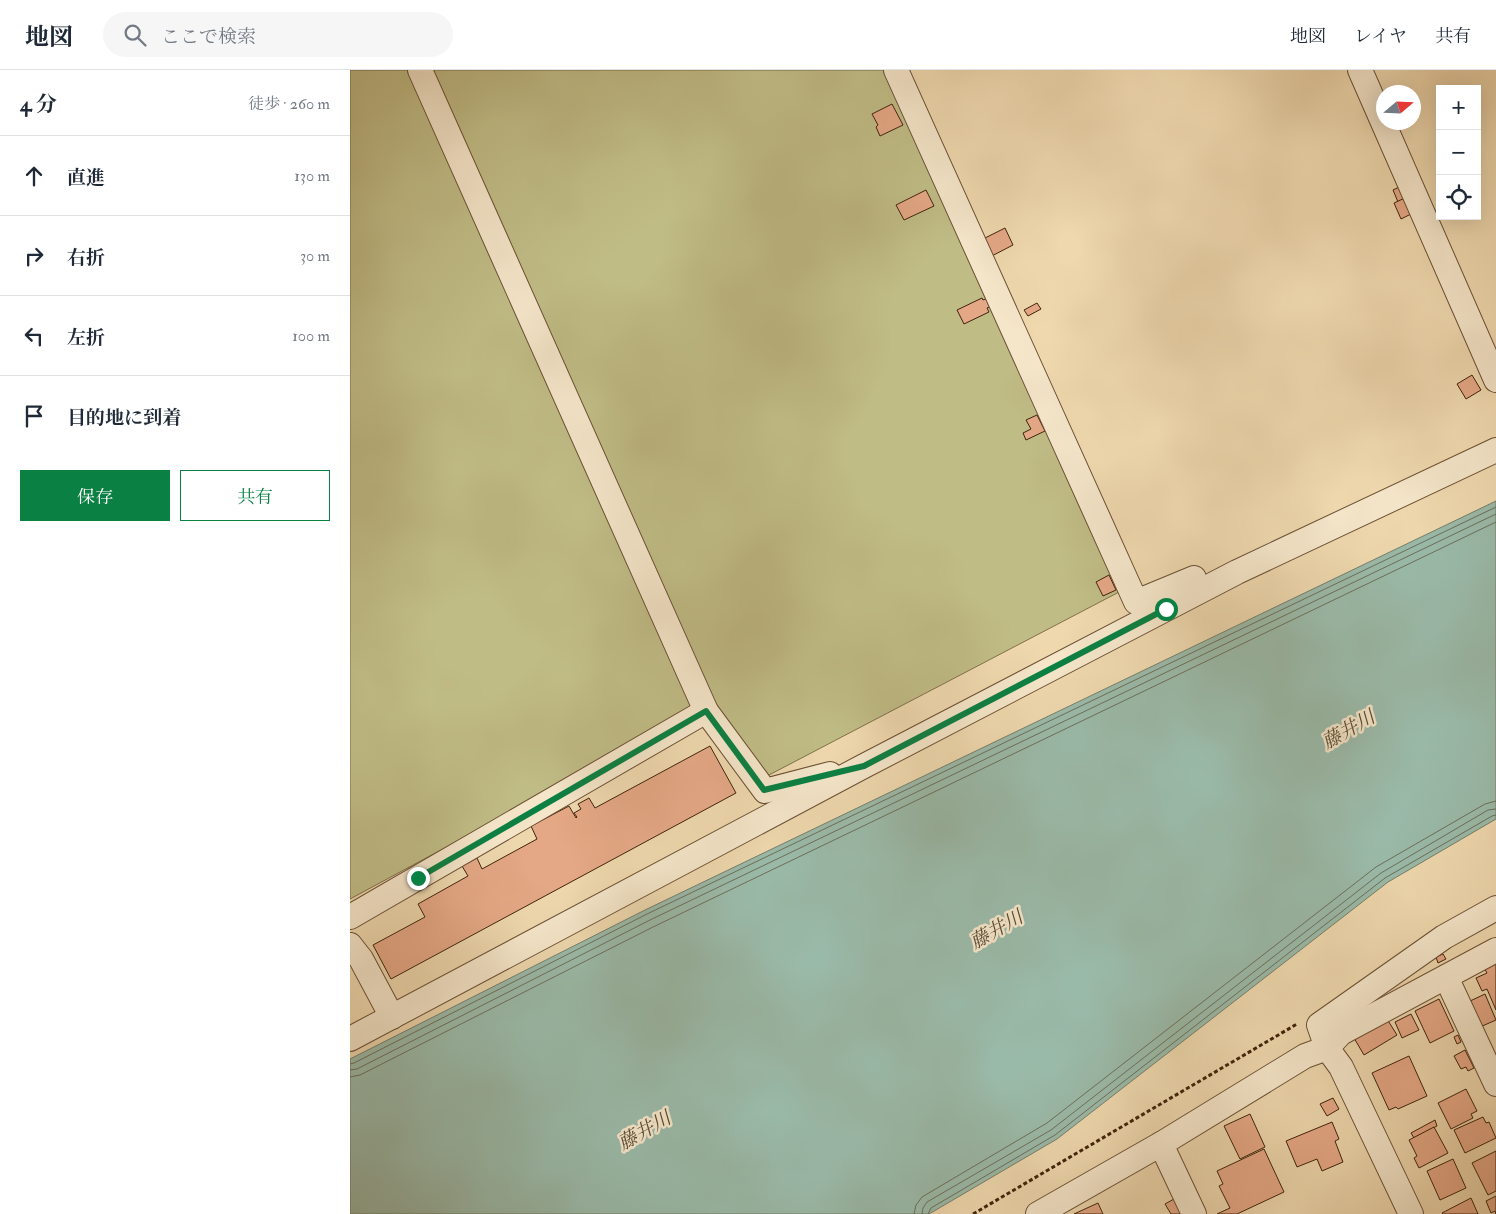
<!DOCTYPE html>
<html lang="ja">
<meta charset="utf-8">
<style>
body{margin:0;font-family:"IM FELL Double Pica","Noto Serif JP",serif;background:#f6f6f7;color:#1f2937}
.controls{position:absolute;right:15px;top:15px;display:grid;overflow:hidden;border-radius:0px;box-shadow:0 5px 20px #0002}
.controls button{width:45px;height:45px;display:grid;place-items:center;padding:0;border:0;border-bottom:1px solid #e0e1e3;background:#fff;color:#1f2937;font:25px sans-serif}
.compass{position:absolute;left:1026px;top:15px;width:45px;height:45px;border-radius:50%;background:#fff;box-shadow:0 5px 20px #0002;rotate:71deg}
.stop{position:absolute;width:15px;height:15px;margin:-11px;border:4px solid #0b8043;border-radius:50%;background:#fff}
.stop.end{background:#0b8043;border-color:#fff;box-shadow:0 1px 5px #0008}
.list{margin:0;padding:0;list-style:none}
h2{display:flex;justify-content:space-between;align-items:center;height:65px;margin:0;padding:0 20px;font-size:21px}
h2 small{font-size:16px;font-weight:400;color:#747a83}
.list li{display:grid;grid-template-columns:32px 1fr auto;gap:15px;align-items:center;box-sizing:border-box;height:80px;padding:0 20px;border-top:1px solid #e0e1e3}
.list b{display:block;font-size:19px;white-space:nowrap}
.list em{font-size:16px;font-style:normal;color:#747a83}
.actions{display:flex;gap:10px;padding:15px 20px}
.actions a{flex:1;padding:11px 0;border:1px solid #0b8043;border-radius:0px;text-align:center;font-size:18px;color:#0b8043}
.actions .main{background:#0b8043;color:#fff}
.icon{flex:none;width:28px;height:28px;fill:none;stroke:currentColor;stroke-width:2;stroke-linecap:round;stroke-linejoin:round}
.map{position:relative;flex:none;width:1146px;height:1144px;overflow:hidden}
header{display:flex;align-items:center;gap:30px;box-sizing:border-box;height:70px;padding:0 25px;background:#fff;border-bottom:1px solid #e0e1e3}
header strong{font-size:24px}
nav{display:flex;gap:28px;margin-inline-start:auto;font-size:18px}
.search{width:350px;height:45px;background:#f6f6f7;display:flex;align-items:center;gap:12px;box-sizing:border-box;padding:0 18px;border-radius:28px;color:#747a83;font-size:19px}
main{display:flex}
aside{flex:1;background:#fff}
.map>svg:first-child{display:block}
</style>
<header>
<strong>地図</strong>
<div class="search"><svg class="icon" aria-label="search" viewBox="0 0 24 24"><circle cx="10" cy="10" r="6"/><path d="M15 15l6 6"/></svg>ここで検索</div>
<nav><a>地図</a><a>レイヤ</a><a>共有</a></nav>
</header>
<main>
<aside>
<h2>4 分<small>徒歩 · 260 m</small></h2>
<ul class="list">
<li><svg class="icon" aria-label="ahead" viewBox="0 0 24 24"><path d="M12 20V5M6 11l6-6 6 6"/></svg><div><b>直進</b></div><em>130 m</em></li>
<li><svg class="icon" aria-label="right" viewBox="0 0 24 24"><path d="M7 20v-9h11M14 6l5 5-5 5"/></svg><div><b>右折</b></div><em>30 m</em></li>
<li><svg class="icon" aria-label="left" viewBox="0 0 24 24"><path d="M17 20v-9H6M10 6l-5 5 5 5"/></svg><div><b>左折</b></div><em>100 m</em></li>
<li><svg class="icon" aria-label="arrive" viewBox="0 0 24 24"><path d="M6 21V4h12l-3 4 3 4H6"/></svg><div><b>目的地に到着</b></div></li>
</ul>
<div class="actions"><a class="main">保存</a><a>共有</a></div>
</aside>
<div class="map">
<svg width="1146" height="1144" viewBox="0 0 1146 1144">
<rect width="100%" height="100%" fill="#efd8ae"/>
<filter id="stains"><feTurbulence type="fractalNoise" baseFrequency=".004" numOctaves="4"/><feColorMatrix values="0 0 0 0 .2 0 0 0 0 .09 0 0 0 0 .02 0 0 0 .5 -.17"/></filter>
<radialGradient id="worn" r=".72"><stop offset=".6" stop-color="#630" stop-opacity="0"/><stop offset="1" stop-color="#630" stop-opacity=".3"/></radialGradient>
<!-- green -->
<path fill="#c0bc86" stroke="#807049" d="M0,0h534l237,521 -352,184 -32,-29 -27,-41 -360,194z"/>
<!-- water -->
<path fill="#9abaa9" stroke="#767e6a" d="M1146,431v318l-108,63 -331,257 -128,75h-579v-155l295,-149z"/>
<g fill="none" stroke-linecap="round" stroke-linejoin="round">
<!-- shore -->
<g stroke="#6c6e5a" stroke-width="1">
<path d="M0,994l4,-1 293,-149 849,-407"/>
<path d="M0,1000l7,-1 293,-149 846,-406"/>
<path d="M0,1007l10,-2 293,-148 843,-405"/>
<path d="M564,1144l2,-9 6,-8 125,-74 329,-256 109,-63 11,-3"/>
<path d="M572,1144l1,-6 4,-6 124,-72 330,-257 107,-63 8,-1"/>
<path d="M578,1144l3,-6 124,-73 330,-257 107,-62 4,-1"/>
</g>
</g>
<!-- building -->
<g fill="#e5a886" stroke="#3f230c">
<path d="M542,34l11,21 -23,11 -4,-9 2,-2 -6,-11z"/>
<path d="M1051,116l5,12 -8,4 -5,-12z"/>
<path d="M576,120l8,16 -30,14 -8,-15z"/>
<path d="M1057,127l8,15 -14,7 -7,-16z"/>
<path d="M655,158l8,17 -29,15 -9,-17z"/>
<path d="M632,228l1,2 5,-2 4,8 -5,2 2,4 -25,12 -7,-14z"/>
<path d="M687,233l4,6 -13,7 -4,-6z"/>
<path d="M1122,305l9,15 -15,9 -9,-15z"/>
<path d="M687,345l8,16 -19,9 -3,-7 8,-4 -5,-9z"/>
<path d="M759,505l7,15 -13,6 -7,-14z"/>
<path d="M360,676l26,47 -345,186 -18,-34 52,-28 -7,-13 50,-28 -6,-10 15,-8 5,11 55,-30 -6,-13 38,-20 7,12 1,-1 -3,-4 7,-4 -3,-5 11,-6 6,10z"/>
<path d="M1093,884l3,5 -8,4 -2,-6z"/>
<path d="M1146,890v50l-9,-21 -5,2 -6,-13 11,-5 -4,-7z"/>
<path d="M1135,924l11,26 -16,7 -12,-25z"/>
<path d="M1089,929l15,32 -24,12 -15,-32z"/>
<path d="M1061,944l8,16 -17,8 -7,-16z"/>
<path d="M1037,949l10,16 -33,20 -10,-17z"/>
<path d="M1108,965l3,7 -4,2 -3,-7z"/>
<path d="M1115,980l9,18 -6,3 -2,-4 -5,2 -7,-13z"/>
<path d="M1059,986l18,40 -29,13 -2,-2 -7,3 -17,-37z"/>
<path d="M1116,1019l11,22 -6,3 2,4 -22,11 -13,-26z"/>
<path d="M983,1028l6,11 -12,7 -7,-12z"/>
<path d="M900,1044l15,33 -25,12 -16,-33z"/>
<path d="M1133,1047l3,6 3,-1 7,16 -31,15 -11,-23z"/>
<path d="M1085,1050l2,6 -23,12 -3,-5z"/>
<path d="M982,1052l7,17 -4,2 8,21 -21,9 -5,-12 -20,8 -11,-26z"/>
<path d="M1084,1057l14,26 -29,15 -5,-10 3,-2 -8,-16z"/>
<path d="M914,1079l20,43 -47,22h-20l13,-6 -11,-22 4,-2 -6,-13z"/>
<path d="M1146,1081v40l-8,4 -16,-32z"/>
<path d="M1103,1089l13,29 -26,12 -13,-29z"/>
<path d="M1146,1126v18l-1,-3 -4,2 -5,-12z"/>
<path d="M1121,1128l7,16h-35l-1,-1z"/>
<path d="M824,1129l8,15h-11l-6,-10z"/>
<path d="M748,1133l5,11h-29z"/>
</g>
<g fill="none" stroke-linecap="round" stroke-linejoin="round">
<defs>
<g id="minor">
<path d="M70,0l286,641 59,80 65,-17"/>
<path d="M546,0l240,532 58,-24"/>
<path d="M1010,0l136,310"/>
<path d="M0,847l356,-206"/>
<path d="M0,875l11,14 31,58"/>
<path d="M1096,907l50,107"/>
<path d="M0,969l514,-273 373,-194 259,-122"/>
<path d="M811,1074l33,70"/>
<path d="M688,1144l123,-70 144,-88 22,-8 14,-15 155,-83"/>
<path d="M1061,1144l-70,-147 -14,-19 -8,-23 125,-88 52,-29"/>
</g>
</defs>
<!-- minor casing -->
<use href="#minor" stroke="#6b5034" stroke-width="26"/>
<!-- path -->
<path stroke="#3f230c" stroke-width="3" stroke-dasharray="4 2.5" stroke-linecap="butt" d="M623,1144l324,-190"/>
<!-- minor -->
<use href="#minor" stroke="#f5e6ca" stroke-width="24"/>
</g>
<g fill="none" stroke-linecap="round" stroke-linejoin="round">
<!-- route -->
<path stroke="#0b8043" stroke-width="6" d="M68,808l288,-167 58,79 100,-24 302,-157"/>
</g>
<g text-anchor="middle" stroke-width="5" stroke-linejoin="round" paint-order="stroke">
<!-- water labels -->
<g font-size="19" font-style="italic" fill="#564933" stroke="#f5e6ca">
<text transform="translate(998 659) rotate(-30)" y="7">藤井川</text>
<text transform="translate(646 859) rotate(-30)" y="7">藤井川</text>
<text transform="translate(294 1060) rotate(-30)" y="7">藤井川</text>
</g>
</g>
<rect width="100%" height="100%" filter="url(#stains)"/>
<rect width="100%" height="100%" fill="url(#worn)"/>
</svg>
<div class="controls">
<button>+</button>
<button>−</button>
<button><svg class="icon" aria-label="locate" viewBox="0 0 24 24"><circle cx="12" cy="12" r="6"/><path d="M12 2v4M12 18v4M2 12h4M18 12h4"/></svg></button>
</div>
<svg class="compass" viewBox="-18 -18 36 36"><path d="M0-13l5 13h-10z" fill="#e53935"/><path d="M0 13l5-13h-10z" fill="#747a83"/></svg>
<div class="stop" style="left:816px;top:539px"></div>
<div class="stop end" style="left:68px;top:808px"></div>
</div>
</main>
